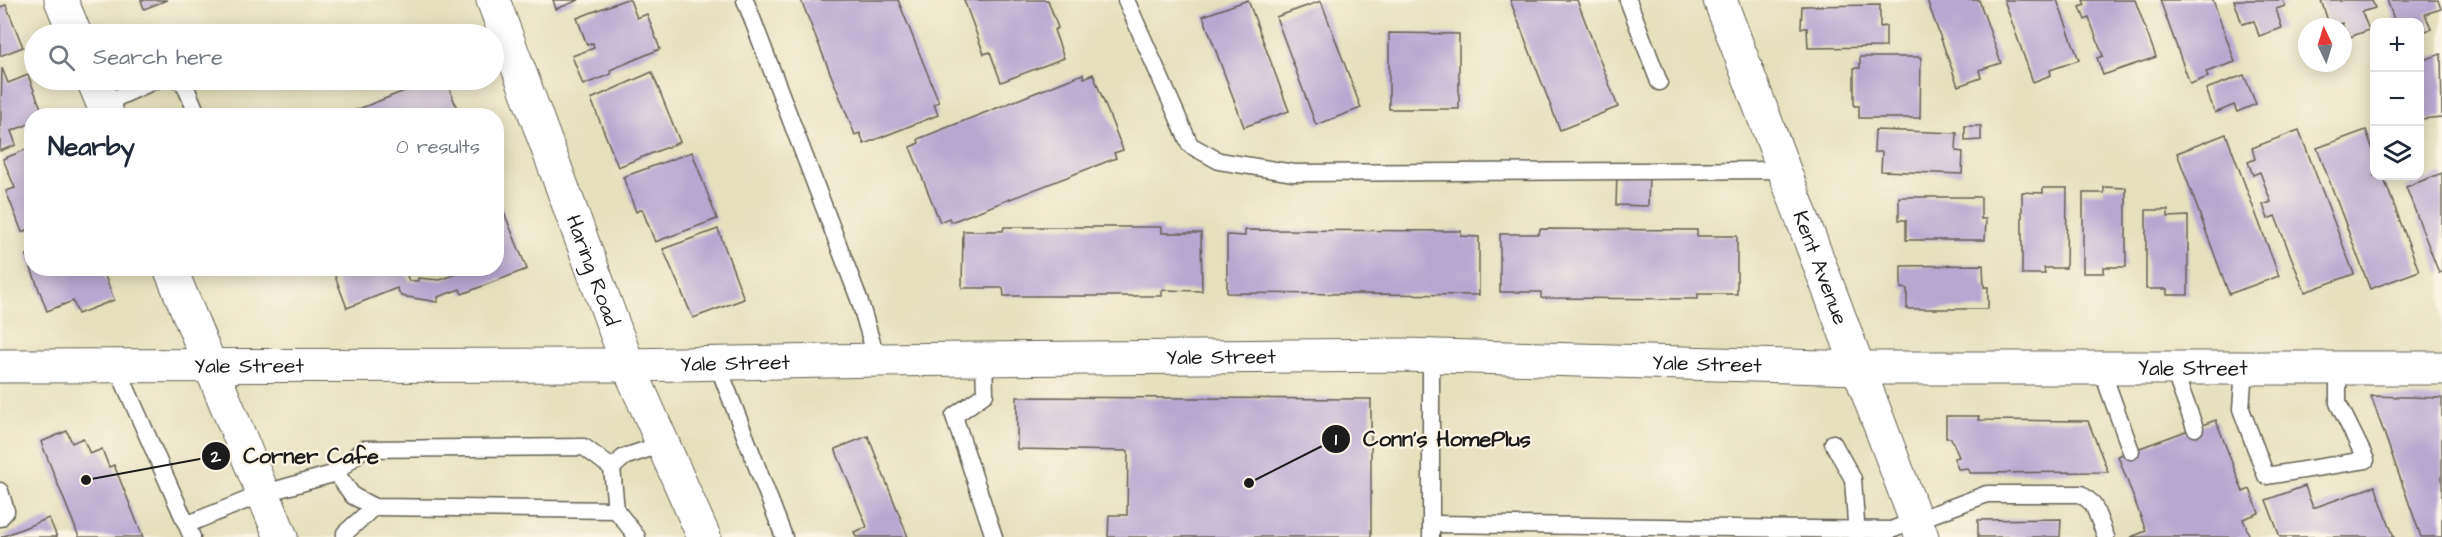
<!DOCTYPE html>
<meta charset="utf-8">
<style>
body{margin:0;font-family:"Architects Daughter",sans-serif;background:#f6f6f7;color:#1f2937}
.controls{position:absolute;right:18px;top:18px;display:grid;overflow:hidden;border-radius:12px;box-shadow:0 3px 15px #0003}
.controls button{width:54px;height:54px;display:grid;place-items:center;padding:0;border:0;border-bottom:2px solid #e0e1e3;background:#fff;color:#1f2937;font:30px sans-serif}
.compass{position:absolute;left:2298px;top:18px;width:54px;height:54px;border-radius:50%;background:#fff;box-shadow:0 3px 15px #0003;rotate:356deg}
.list{margin:0;padding:0;list-style:none}
h2{display:flex;justify-content:space-between;align-items:center;height:78px;margin:0;padding:0 24px;font-size:26px}
h2 small{font-size:20px;font-weight:400;color:#747a83}
.icon{flex:none;width:33px;height:33px;fill:none;stroke:currentColor;stroke-width:2;stroke-linecap:round;stroke-linejoin:round}
.map{position:relative;flex:none;width:2442px;height:537px;overflow:hidden}
.search{position:absolute;background:#fff;box-shadow:0 3px 15px #0003;left:24px;top:24px;width:480px;height:66px;display:flex;align-items:center;gap:15px;box-sizing:border-box;padding:0 21px;border-radius:33px;color:#747a83;font-size:22px}
.panel{position:absolute;background:#fff;box-shadow:0 3px 15px #0003;left:24px;top:108px;width:480px;height:168px;border-radius:24px}
.map>svg:first-child{display:block}
</style>
<div class="map">
<svg width="2442" height="537" viewBox="0 0 2442 537">
<rect width="100%" height="100%" fill="#fcf5e5"/>
<filter id="ink" filterUnits="userSpaceOnUse"><feTurbulence type="fractalNoise" baseFrequency=".0167" numOctaves="2"/><feDisplacementMap in="SourceGraphic" scale="12" xChannelSelector="R" yChannelSelector="G"/><feConvolveMatrix kernelMatrix="1 2 1 2 8 2 1 2 1" color-interpolation-filters="sRGB"/></filter>
<filter id="wash" filterUnits="userSpaceOnUse"><feTurbulence type="fractalNoise" baseFrequency=".008" numOctaves="4" result="noise"/><feDisplacementMap in="SourceGraphic" scale="24" xChannelSelector="R" yChannelSelector="G"/><feGaussianBlur stdDeviation="1.35" result="paint"/><feColorMatrix in="noise" values="0 0 0 0 0 0 0 0 0 0 0 0 0 0 0 0 0 1.4 0 .05"/><feComposite in="paint" operator="in"/></filter>
<g filter="url(#wash)">
<rect width="100%" height="100%" fill="#e6e0bd"/>
<g id="blocks">
<!-- building -->
<g fill="#b8a7d1">
<path d="M141,0h26l-23,9z"/>
<path d="M553,0h26l-23,9z"/>
<path d="M624,0h6l7,18 10,-4 13,35 -50,21 1,4 -28,11 -11,-29 22,-8 -1,-5 -6,2 -10,-27z"/>
<path d="M801,0h97l41,102 -5,2 4,11 -74,29 -4,-11 -5,2z"/>
<path d="M964,0h84l10,28 -4,2 10,28 -63,24 -11,-30 -6,2z"/>
<path d="M1248,0l41,111 -45,16 -41,-111z"/>
<path d="M1510,0h67l41,107 -58,23z"/>
<path d="M1927,0h52l22,63 -22,7 2,8 -23,8z"/>
<path d="M2004,0h53l22,60 -29,10 1,5 -18,7z"/>
<path d="M2083,0h52l21,57 -53,18 -6,-17 6,-2 -14,-38 -4,2 -5,-13 5,-2z"/>
<path d="M2160,0h53l22,62 -29,10 2,5 -18,7z"/>
<path d="M2234,0h49l2,6 -9,3 6,19 -23,8 -5,-15 -12,3z"/>
<path d="M2321,0h51l3,8 -13,4 7,18 -22,8 -5,-15 -12,4z"/>
<path d="M2387,0h51l3,9 -16,5 6,15 -11,4v-11h-6l-1,-3 -18,3z"/>
<path d="M1321,1l40,107 -45,17 -40,-108z"/>
<path d="M6,5l17,42 -23,9v-49z"/>
<path d="M1880,5v22l6,-1v21l-78,1 -1,-20h-6l1,-22z"/>
<path d="M1389,33l70,1v75h-70z"/>
<path d="M2441,54l1,63 -21,2 -1,-58z"/>
<path d="M1860,57h61l-1,61h-61v-12h-5v-38h6z"/>
<path d="M2,68l6,15 20,-8 16,41h-12v7l-21,8 5,14 -16,6z"/>
<path d="M652,72l28,70 -62,25 -27,-68z"/>
<path d="M1083,74l1,4 9,-4 30,76 -9,3 2,5 -165,64 -2,-4 -9,4 -30,-75 9,-4 -1,-4z"/>
<path d="M2244,75l12,29 -19,8 -3,-7 -19,8 -9,-24z"/>
<path d="M432,80h14l14,36h-119z"/>
<path d="M1965,126h16v14l-16,1z"/>
<path d="M1875,130l82,3 -1,18 7,1 -1,22 -81,-3 1,-19h-8z"/>
<path d="M2299,130l55,144 -49,18 -30,-76 -7,3 -5,-14 8,-3 -11,-30 -7,3 -5,-13 7,-3 -3,-11z"/>
<path d="M2366,130l8,23v23h9l36,95 -49,18 -53,-141z"/>
<path d="M2226,134l53,142 -50,18 -52,-141z"/>
<path d="M32,147v81l-10,4 -16,-41 9,-3 -12,-29z"/>
<path d="M692,152l25,67 -62,23 -13,-33 -6,3 -13,-35z"/>
<path d="M1617,173l32,1 -1,32 -32,-1z"/>
<path d="M2442,173v99l-3,1 -33,-86z"/>
<path d="M2104,187l22,1v79h-22v6h-21v-80h21z"/>
<path d="M2043,188h24l-1,80h-22l1,6h-23v-82l21,1z"/>
<path d="M496,193l31,76 -65,25 -2,-5 -22,8v5l-37,-6 -4,-8 -50,20 -15,-40h72l5,13h9v-3l22,2 14,-5 -2,-7h44z"/>
<path d="M1899,197h82v22h5l-1,21h-79v-20h-7z"/>
<path d="M2146,210h22v7l20,-1v79h-21v-6h-21z"/>
<path d="M1004,227h158v6h39l1,58 -40,-1v6h-158l-1,-8h-41l1,-57h40z"/>
<path d="M718,229l26,70 -51,19 -30,-69z"/>
<path d="M1540,229l157,1v6h40v58h-39v5l-157,-1v-6h-41v-58h39z"/>
<path d="M1245,230l216,1v5l18,1v58l-252,-2v-58l18,1z"/>
<path d="M32,253v15h70l12,32 -36,14 -5,-13 -26,10 -21,-56z"/>
<path d="M1983,265l1,22h4v22h-81v-20l-6,-1v-22z"/>
<path d="M2371,396l71,2v139h-21z"/>
<path d="M1017,397l354,2v138h-263l1,-22h18l1,-64 -111,-2z"/>
<path d="M1946,416h33l-1,4 110,1 20,51 -138,1 -2,-5 -10,1 -4,-11 5,-1 -8,-19h-5z"/>
<path d="M2216,420l27,72 7,-3 9,24 -16,6 7,18h-119l15,-6 -28,-75z"/>
<path d="M67,431l5,12 11,-5 7,16 12,-5 7,18 5,-2 29,72h-64l-38,-95z"/>
<path d="M868,436l40,101h-52l-2,-5 13,-5 -32,-78z"/>
<path d="M2305,486l8,22 62,-22 19,51h-114l-14,-37z"/>
<path d="M49,518l8,19h-56z"/>
<path d="M2061,519l-1,18h-82v-17z"/>
</g>
</g>
</g>
<g filter="url(#ink)">
<use href="#blocks" fill-opacity="0" stroke="#636154" stroke-width="1.5"/>
<g fill="none" stroke-linecap="round" stroke-linejoin="round">
<defs>
<g id="service">
<path d="M745,0l114,299 18,61"/>
<path d="M1126,0l64,145 29,16 75,12 489,-3"/>
<path d="M1628,0l31,82"/>
<path d="M176,80l8,3 14,33"/>
<path d="M103,104l53,-24"/>
<path d="M984,359l1,35 -31,22 40,121"/>
<path d="M717,363l67,174"/>
<path d="M117,367l75,170"/>
<path d="M2101,368l30,83"/>
<path d="M2173,368l22,60"/>
<path d="M2244,368l-3,41 25,67 100,-16 -28,-57v-35"/>
<path d="M1833,443l20,36 4,58"/>
<path d="M336,473l17,23 21,11 242,3"/>
<path d="M0,491l6,20 -6,7"/>
<path d="M188,524l74,-30 74,-21 27,-24 221,-2 28,21"/>
<path d="M1431,524l460,6 96,-36h94l12,10 13,33"/>
<path d="M345,537v-4l29,-26"/>
<path d="M637,537l-21,-27 -4,-42 12,-11 39,-13"/>
<path d="M1431,537v-182"/>
</g>
<g id="minor">
<path d="M61,0l14,34"/>
<path id="s1" d="M493,0l135,365 76,172"/>
<path id="s2" d="M1720,0l202,537"/>
<path d="M93,80l15,36"/>
<path d="M170,268l111,269"/>
<path id="s3" d="M0,366l628,-1 249,-5 527,-5 454,13h584"/>
</g>
</defs>
<!-- service casing -->
<use href="#service" stroke="#636154" stroke-width="19"/>
<!-- minor casing -->
<use href="#minor" stroke="#636154" stroke-width="35"/>
<!-- service -->
<use href="#service" stroke="#fff" stroke-width="16"/>
<!-- minor -->
<use href="#minor" stroke="#fff" stroke-width="33"/>
</g>
</g>
<g text-anchor="middle" stroke-width="4.5" stroke-linejoin="round" paint-order="stroke">
<!-- street labels -->
<g font-size="21" fill="#1c1c1c" stroke="#fcf5e5">
<text dy="7" stroke="none"><textPath href="#s2" startOffset="286">Kent Avenue</textPath></text>
<text dy="7" stroke="none"><textPath href="#s1" startOffset="288">Haring Road</textPath></text>
<text dy="7" stroke="none"><textPath href="#s3" startOffset="1221">Yale Street</textPath></text>
<text dy="7" stroke="none"><textPath href="#s3" startOffset="735">Yale Street</textPath></text>
<text dy="7" stroke="none"><textPath href="#s3" startOffset="1707">Yale Street</textPath></text>
<text dy="7" stroke="none"><textPath href="#s3" startOffset="249">Yale Street</textPath></text>
<text dy="7" stroke="none"><textPath href="#s3" startOffset="2193">Yale Street</textPath></text>
</g>
</g>
<!-- callouts -->
<path fill="none" stroke="#1c1c1c" stroke-width="2" d="M1249 483L1336 439M86 480L216 456"/>
<g fill="#1c1c1c" stroke="#fcf5e5" stroke-width="2">
<circle cx="1249" cy="483" r="6"/>
<circle cx="86" cy="480" r="6"/>
<circle cx="1336" cy="439" r="15"/>
<circle cx="216" cy="456" r="15"/>
</g>
<g font-size="18" text-anchor="middle" font-weight="bold" fill="#fff">
<text x="1336" y="445">1</text>
<text x="216" y="462">2</text>
</g>
<g font-size="22" text-anchor="middle" font-weight="bold" fill="#1c1c1c" stroke="#fcf5e5" stroke-width="4.5" stroke-linejoin="round" paint-order="stroke">
<text x="1447" y="446">Conn's HomePlus</text>
<text x="311" y="463">Corner Cafe</text>
</g>
</svg>
<div class="controls">
<button>+</button>
<button>−</button>
<button><svg class="icon" aria-label="layers" viewBox="0 0 24 24"><path d="M12 4l9 5-9 5-9-5zM3 14l9 5 9-5"/></svg></button>
</div>
<svg class="compass" viewBox="-18 -18 36 36"><path d="M0-13l5 13h-10z" fill="#e53935"/><path d="M0 13l5-13h-10z" fill="#747a83"/></svg>
<div class="search"><svg class="icon" aria-label="search" viewBox="0 0 24 24"><circle cx="10" cy="10" r="6"/><path d="M15 15l6 6"/></svg>Search here</div>
<section class="panel">
<h2>Nearby<small>0 results</small></h2>
<ul class="list">
</ul>
</section>
</div>
